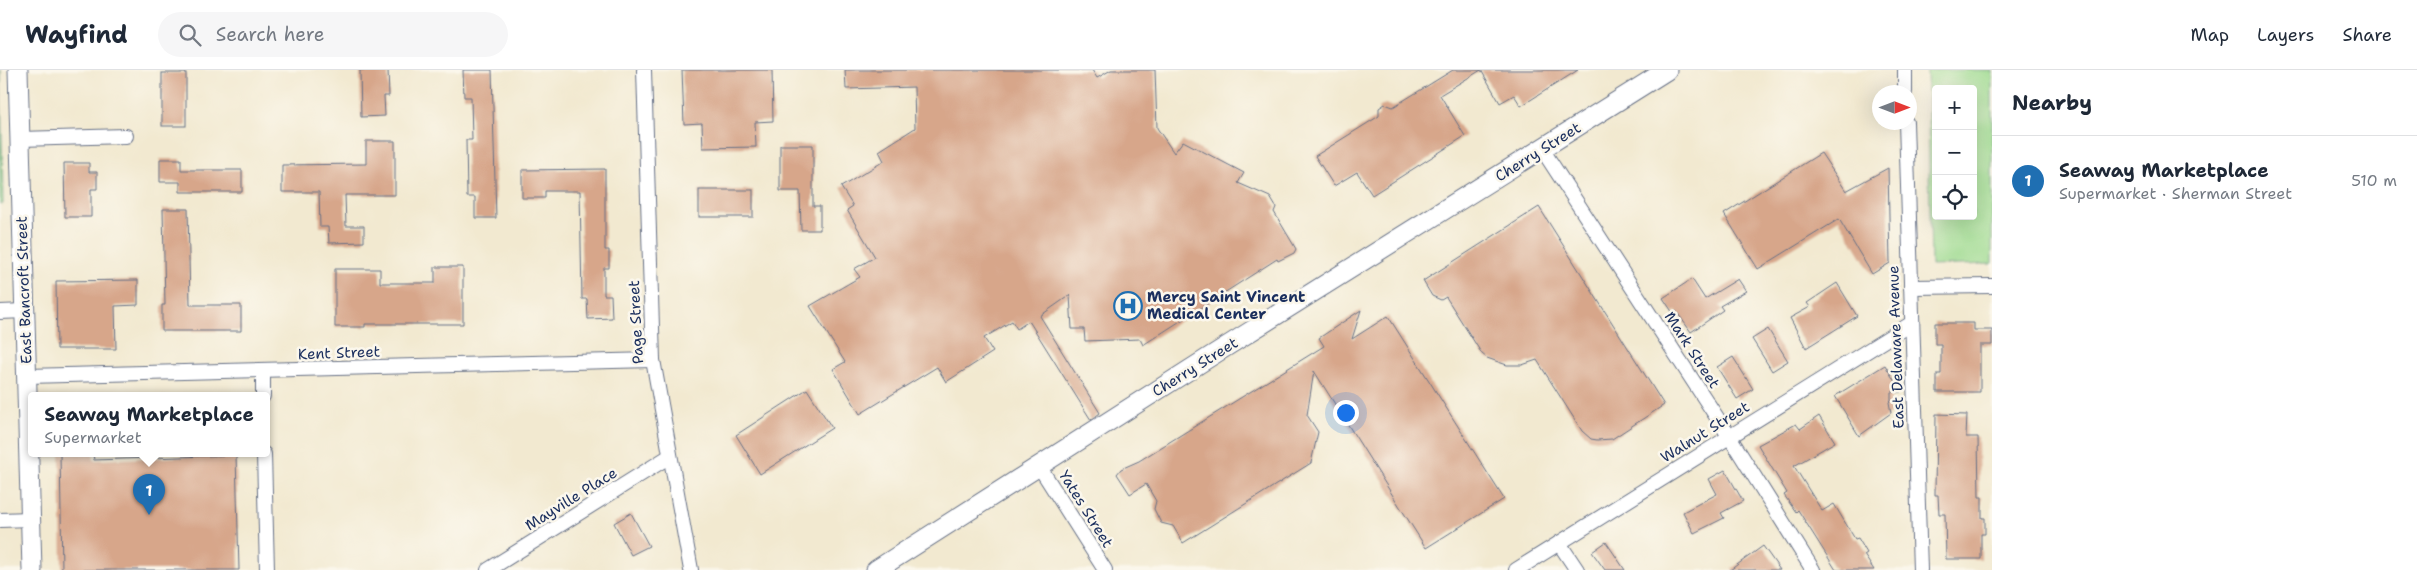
<!DOCTYPE html>
<meta charset="utf-8">
<style>
body{margin:0;font-family:"Shantell Sans",sans-serif;background:#f6f6f7;color:#1f2937}
.controls{position:absolute;right:15px;top:15px;display:grid;overflow:hidden;border-radius:5px;box-shadow:0 5px 20px #0002}
.controls button{width:45px;height:45px;display:grid;place-items:center;padding:0;border:0;border-bottom:1px solid #e0e1e3;background:#fff;color:#1f2937;font:25px sans-serif}
.compass{position:absolute;left:1872px;top:15px;width:45px;height:45px;border-radius:50%;background:#fff;box-shadow:0 5px 20px #0002;rotate:90deg}
.you{position:absolute;left:1345px;top:342px;width:18px;height:18px;margin:-12px;border:4px solid #fff;border-radius:50%;background:#1a73e8;box-shadow:0 0 0 8px #1a73e833}
.badge{display:grid;place-items:center;width:32px;height:32px;border-radius:50%;background:#1f6fb2;color:#fff;font-size:16px;font-weight:700}
.pin{position:absolute;translate:-50% -41px;filter:drop-shadow(0 1px 2px #0008)}
.pin::after{content:'';position:absolute;top:26px;width:18px;height:15px;background:inherit;clip-path:polygon(0 0,100% 0,50% 100%)}
.popup{position:absolute;left:28px;top:322px;width:242px;height:65px;box-sizing:border-box;display:grid;place-content:center;border-radius:5px;background:#fff;filter:drop-shadow(0 1px 4px #0005);font-size:16px;white-space:nowrap;color:#747a83}
.popup b{font-size:19px;color:#1f2937}
.popup::after{content:'';position:absolute;left:50%;top:100%;margin-left:-10px;border:10px solid transparent;border-top-color:#fff}
.list{margin:0;padding:0;list-style:none}
h2{display:flex;justify-content:space-between;align-items:center;height:65px;margin:0;padding:0 20px;font-size:21px}
h2 small{font-size:16px;font-weight:400;color:#747a83}
.list li{display:grid;grid-template-columns:32px 1fr auto;gap:15px;align-items:center;box-sizing:border-box;height:90px;padding:0 20px;border-top:1px solid #e0e1e3}
.list b{display:block;font-size:19px;white-space:nowrap}
.list p{margin:0;font-size:16px;white-space:nowrap;color:#747a83}
.list em{font-size:16px;font-style:normal;color:#747a83}
.icon{flex:none;width:28px;height:28px;fill:none;stroke:currentColor;stroke-width:2;stroke-linecap:round;stroke-linejoin:round}
.map{position:relative;flex:none;width:1992px;height:500px;overflow:hidden}
header{display:flex;align-items:center;gap:30px;box-sizing:border-box;height:70px;padding:0 25px;background:#fff;border-bottom:1px solid #e0e1e3}
header strong{font-size:24px}
nav{display:flex;gap:28px;margin-inline-start:auto;font-size:18px}
.search{width:350px;height:45px;background:#f6f6f7;display:flex;align-items:center;gap:12px;box-sizing:border-box;padding:0 18px;border-radius:28px;color:#747a83;font-size:19px}
main{display:flex}
aside{flex:1;background:#fff}
.map>svg:first-child{display:block}
</style>
<header>
<strong>Wayfind</strong>
<div class="search"><svg class="icon" aria-label="search" viewBox="0 0 24 24"><circle cx="10" cy="10" r="6"/><path d="M15 15l6 6"/></svg>Search here</div>
<nav><a>Map</a><a>Layers</a><a>Share</a></nav>
</header>
<main>
<div class="map">
<svg width="1992" height="500" viewBox="0 0 1992 500">
<rect width="100%" height="100%" fill="#fbf7ec"/>
<filter id="ink" filterUnits="userSpaceOnUse"><feTurbulence type="fractalNoise" baseFrequency=".02" numOctaves="2"/><feDisplacementMap in="SourceGraphic" scale="10" xChannelSelector="R" yChannelSelector="G"/><feConvolveMatrix kernelMatrix="1 2 1 2 8 2 1 2 1" color-interpolation-filters="sRGB"/></filter>
<filter id="wash" filterUnits="userSpaceOnUse"><feTurbulence type="fractalNoise" baseFrequency=".0096" numOctaves="4" result="noise"/><feDisplacementMap in="SourceGraphic" scale="20" xChannelSelector="R" yChannelSelector="G"/><feGaussianBlur stdDeviation="1.12" result="paint"/><feColorMatrix in="noise" values="0 0 0 0 0 0 0 0 0 0 0 0 0 0 0 0 0 1.4 0 .05"/><feComposite in="paint" operator="in"/></filter>
<g filter="url(#wash)">
<rect width="100%" height="100%" fill="#f2e9d0"/>
<!-- green -->
<g fill="#9dda8f" stroke="#5c8476" fill-rule="evenodd">
<path d="M0,0h1l2,134h-3z"/>
<path d="M1927,0h65v194l-61,2zM1936,19h37v127h-37z"/>
</g>
<g id="blocks">
<!-- building -->
<g fill="#d7a68a">
<path d="M360,0h28l1,26h-5l1,20 -24,1z"/>
<path d="M463,0h29l4,148h-21v-21h-8l-1,-57h6l-1,-43h-7z"/>
<path d="M682,0h90l1,51 -18,1 1,25 -53,1 -1,-25 -18,1z"/>
<path d="M845,0h247l5,8 14,-8h44l2,58 17,25 9,-12 61,32 -6,10 32,14 6,10 -2,5 22,37 -2,4 -16,8 -1,-2 -134,86 -3,-6 -55,2 -1,-12h-12l-2,-34 -30,21 60,97 -9,7 -62,-99 -12,8 -5,-8 -28,17 9,14 -47,30 -9,-15 -77,47 -27,-45 12,-7 -35,-56 50,-29 -6,-8 21,-12 -28,-47 6,-4 -12,-19 43,-26 -5,-10 36,-23 -1,-41 -68,2z"/>
<path d="M1453,0h125l-57,36 -7,-11 -14,8 -19,-33 -41,25 25,41 -93,59 -15,-23 -23,14 -19,-30 64,-40v-8l6,-4 8,3z"/>
<rect x="162" y="3" width="24" height="53"/>
<path d="M366,71h29v54h-50l1,31h18v16l-35,1 -1,-16h-8l-1,-35h-37v-27l84,-1z"/>
<path d="M780,75h33v61h7v24h-19l-1,-39h-20z"/>
<path d="M1821,83l25,38 42,-23 2,95 -18,11 -33,-55 -81,50 -34,-55z"/>
<path d="M160,89h21v11h61v22h-62v-10h-20z"/>
<path d="M64,93h25v9h8v17h-6v28h-26z"/>
<path d="M605,99v81h4v18h-5v27h7l1,23 -24,1 -1,-20h-5l-2,-108h-35v7h-23v-28z"/>
<rect x="699" y="120" width="54" height="27"/>
<path d="M1539,137l125,198 -52,34 -15,1 -6,-1 -9,-8 -45,-71 -15,5h-15l-20,-7 -5,-4 -36,-57 -5,3 -9,-4 -9,-15z"/>
<path d="M163,139h25l2,96h51v26h-79v-26h3z"/>
<path d="M435,197h28v57h-98v3h-30v-58h45v14h55z"/>
<path d="M1692,209l13,20 33,-20 8,12 -26,15 3,4 -32,22 -15,-21 -3,2 -10,-15z"/>
<path d="M138,210v25l-23,1 1,43h-59l-1,-68z"/>
<path d="M1837,213l20,33 -51,32 -16,-30 20,-11 -3,-4z"/>
<path d="M1361,240l-9,29 36,-23 116,183 -78,49 -112,-177 -7,44 11,17 -7,31 -128,80 -10,-17 -12,-3 -7,-14 2,-8 -10,-17 -16,10 -13,-20 4,-5 18,-8 185,-115 -5,-8z"/>
<path d="M1935,253h39v7h18v15h-12v47h-43v-18h4v-30h-6z"/>
<path d="M1768,259l20,32 -16,10 -20,-32z"/>
<path d="M1733,287l20,32 -16,10 -20,-32z"/>
<path d="M1885,295l16,27h-10v8l-2,2 2,11 -32,23 -24,-40z"/>
<path d="M807,319l25,39 -72,46 -24,-39z"/>
<path d="M1936,344l31,1 -1,22h12l1,60h3v21h3v16h-4v25h-35l-1,-45h-6l-1,-19h-3z"/>
<path d="M1819,346l16,26 -41,24 28,45 12,-7 21,35 3,-1 9,15 -3,2 10,15h-38l-38,-60 -2,2 -12,-17 3,-2 -29,-48 38,-21 4,5z"/>
<path d="M60,384h33l1,6 142,-5 3,115h-177z"/>
<path d="M1725,400l18,31 -22,12 3,5 -30,15 -11,-21 34,-18 -8,-15z"/>
<path d="M631,443l18,33 -18,9 -17,-32z"/>
<path d="M1606,472l19,28h-20l-13,-18z"/>
<path d="M1763,476l17,24h-50z"/>
</g>
</g>
</g>
<g filter="url(#ink)">
<use href="#blocks" fill-opacity="0" stroke="#667086" stroke-width="1"/>
<g fill="none" stroke-linecap="round" stroke-linejoin="round">
<defs>
<g id="street">
<path d="M644,0l9,290 38,210"/>
<path d="M1905,0v22"/>
<path d="M1906,52l14,448"/>
<path d="M20,69l106,-3"/>
<path d="M1542,79l187,287 84,134"/>
<path d="M1911,217l81,-1"/>
<path d="M0,242l25,-1"/>
<path d="M263,301v25"/>
<path d="M27,306l626,-16"/>
<path d="M264,384l3,116"/>
<path d="M1039,396l66,104"/>
<path d="M0,450l31,-1"/>
<path d="M1559,473l18,27"/>
<path d="M488,500l182,-114"/>
<path d="M1516,500l396,-247"/>
</g>
<g id="secondary">
<path d="M18,0l14,500"/>
<path d="M876,500l332,-212 459,-288"/>
</g>
</defs>
<!-- street casing -->
<use href="#street" stroke="#667086" stroke-width="16"/>
<!-- secondary casing -->
<use href="#secondary" stroke="#667086" stroke-width="21"/>
<!-- street -->
<use href="#street" stroke="#fff" stroke-width="14"/>
<!-- secondary -->
<use href="#secondary" stroke="#fff" stroke-width="19"/>
</g>
</g>
<!-- icons -->
<defs>
<symbol id="hospital-ring" viewBox="-11 -11 22 22"><circle r="9.5" fill="#fbf7ec" stroke="#1f6fb2" stroke-width="1.5"/><path d="M-5-5h3v3.5h4V-5h3V5h-3V1.5h-4V5h-3Z" fill="#1f6fb2"/></symbol>
</defs>
<g fill-rule="evenodd">
<use href="#hospital-ring" x="1112" y="220" width="32" height="32"/>
</g>
<g text-anchor="middle" stroke-width="5" stroke-linejoin="round" paint-order="stroke">
<!-- street labels -->
<g font-size="15" fill="#1b2f5e" stroke="#fbf7ec">
<text transform="translate(1538 82) rotate(-32)" y="5">Cherry Street</text>
<text transform="translate(24 220) rotate(-92)" y="5">East Bancroft Street</text>
<text transform="translate(636 252) rotate(-93)" y="5">Page Street</text>
<text transform="translate(1896 277) rotate(-92)" y="5">East Delaware Avenue</text>
<text transform="translate(1692 280) rotate(57)" y="5">Mark Street</text>
<text transform="translate(339 283) rotate(-2)" y="5">Kent Street</text>
<text transform="translate(1195 297) rotate(-32)" y="5">Cherry Street</text>
<text transform="translate(1705 362) rotate(-32)" y="5">Walnut Street</text>
<text transform="translate(571 429) rotate(-32)" y="5">Mayville Place</text>
<text transform="translate(1086 439) rotate(58)" y="5">Yates Street</text>
</g>
<!-- poi labels -->
<g font-size="15" font-weight="bold" fill="#1b2f5e" stroke="#fbf7ec" text-anchor="start">
<text x="1147" y="232">Mercy Saint Vincent<tspan x="1147" dy="17">Medical Center</tspan></text>
</g>
</g>
</svg>
<div class="controls">
<button>+</button>
<button>−</button>
<button><svg class="icon" aria-label="locate" viewBox="0 0 24 24"><circle cx="12" cy="12" r="6"/><path d="M12 2v4M12 18v4M2 12h4M18 12h4"/></svg></button>
</div>
<svg class="compass" viewBox="-18 -18 36 36"><path d="M0-13l5 13h-10z" fill="#e53935"/><path d="M0 13l5-13h-10z" fill="#747a83"/></svg>
<div class="you"></div>
<div class="pin badge" style="left:149px;top:445px">1</div>
<div class="popup"><b>Seaway Marketplace</b>Supermarket</div>
</div>
<aside>
<h2>Nearby<small></small></h2>
<ul class="list">
<li><span class="badge">1</span><div><b>Seaway Marketplace</b><p>Supermarket · Sherman Street</p></div><em>510 m</em></li>
</ul>
</aside>
</main>
